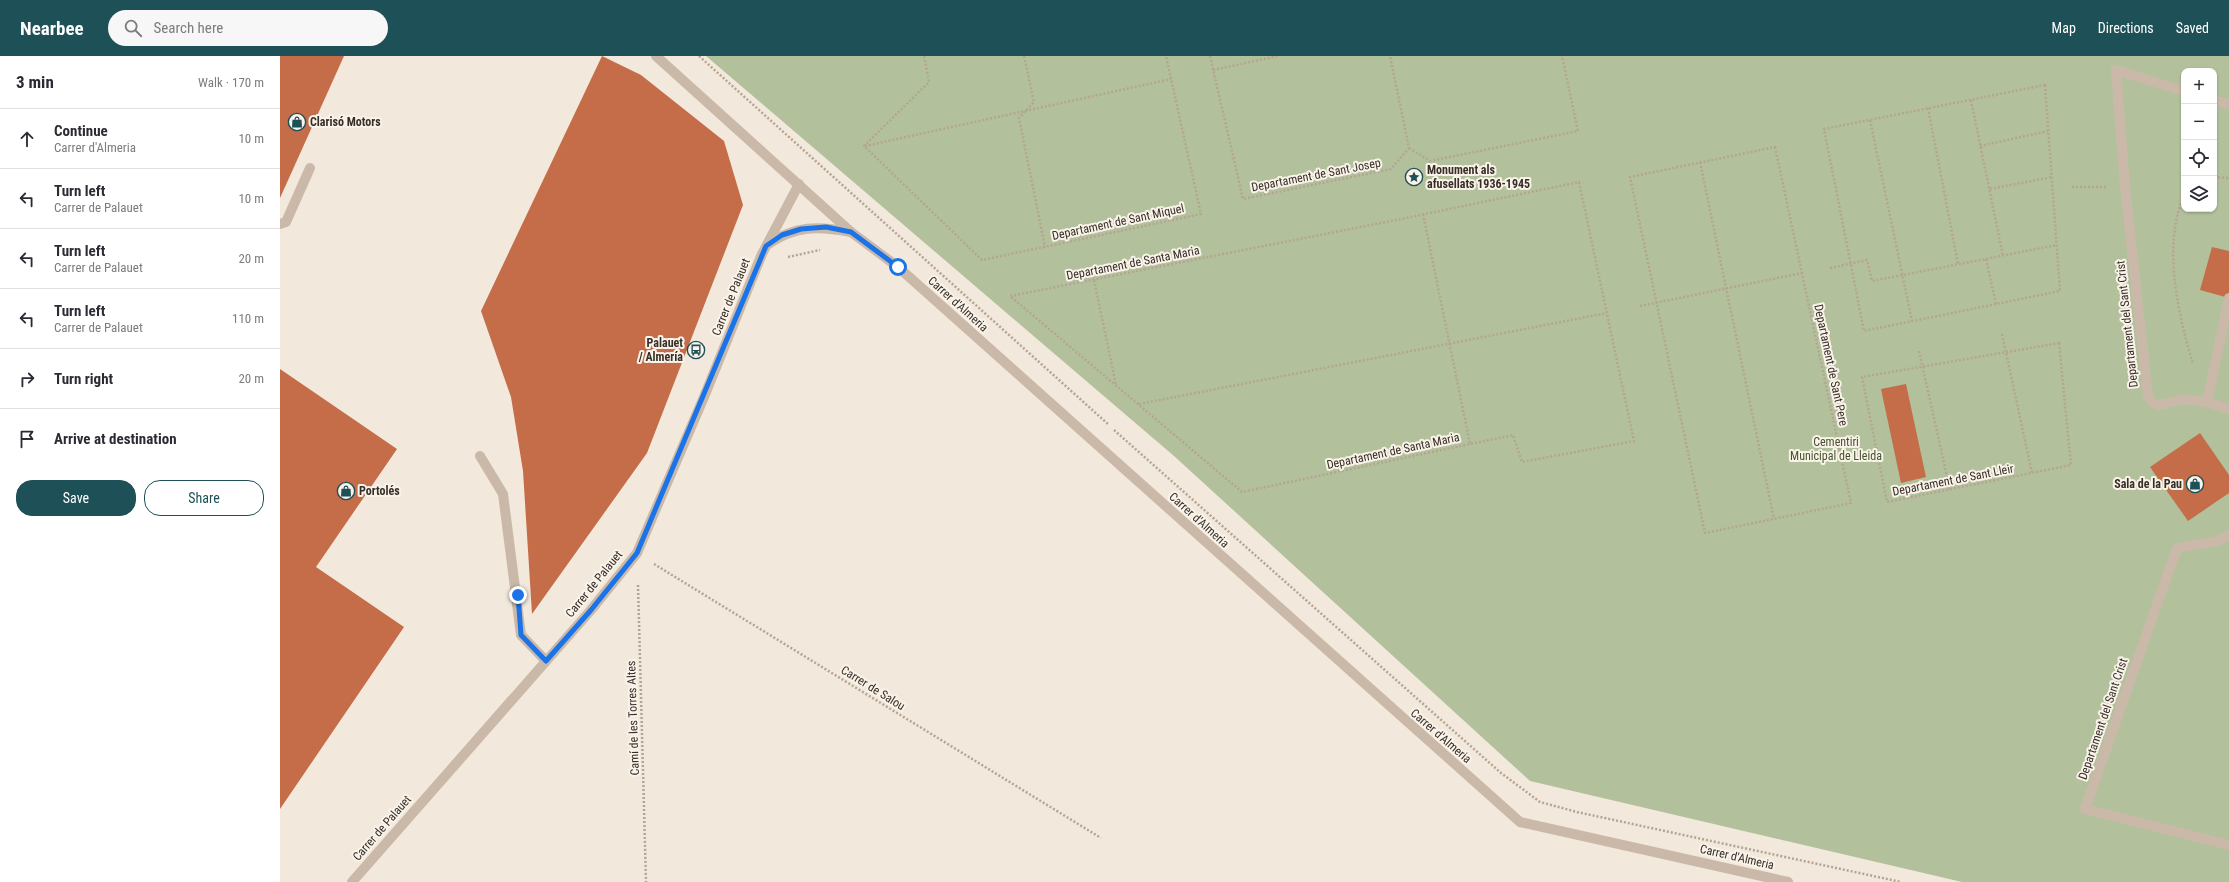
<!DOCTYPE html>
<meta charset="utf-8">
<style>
body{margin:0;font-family:"Roboto Condensed",sans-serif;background:#f7f7f7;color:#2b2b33}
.controls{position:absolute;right:12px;top:12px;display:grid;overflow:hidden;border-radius:8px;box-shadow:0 1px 3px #0004}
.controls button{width:36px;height:36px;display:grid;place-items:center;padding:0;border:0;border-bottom:1px solid #e1e1e2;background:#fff;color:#2b2b33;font:20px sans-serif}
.stop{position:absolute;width:12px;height:12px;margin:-9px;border:3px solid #1a73e8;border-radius:50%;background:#fff}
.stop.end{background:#1a73e8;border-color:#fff;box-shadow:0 1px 4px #0008}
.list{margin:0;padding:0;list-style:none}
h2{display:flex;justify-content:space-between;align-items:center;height:52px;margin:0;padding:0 16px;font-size:17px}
h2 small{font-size:13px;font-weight:400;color:#7c7c81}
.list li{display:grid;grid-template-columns:26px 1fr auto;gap:12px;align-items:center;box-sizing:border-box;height:60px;padding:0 16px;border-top:1px solid #e1e1e2}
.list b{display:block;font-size:15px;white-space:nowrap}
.list p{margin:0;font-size:13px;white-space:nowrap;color:#7c7c81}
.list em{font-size:13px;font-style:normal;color:#7c7c81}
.actions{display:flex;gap:8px;padding:12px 16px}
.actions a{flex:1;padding:9px 0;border:1px solid #1e5057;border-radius:16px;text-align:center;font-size:14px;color:#1e5057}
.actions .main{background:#1e5057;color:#fff}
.icon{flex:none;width:22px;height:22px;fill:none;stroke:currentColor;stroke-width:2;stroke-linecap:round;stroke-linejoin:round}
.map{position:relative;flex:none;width:1949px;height:826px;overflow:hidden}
header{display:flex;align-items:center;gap:24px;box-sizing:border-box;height:56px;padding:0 20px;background:#1e5057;color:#fff}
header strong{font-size:19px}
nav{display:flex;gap:22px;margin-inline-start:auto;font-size:14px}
.search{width:280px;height:36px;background:#f7f7f7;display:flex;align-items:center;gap:10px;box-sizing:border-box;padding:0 14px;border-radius:22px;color:#7c7c81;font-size:15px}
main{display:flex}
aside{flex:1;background:#fff}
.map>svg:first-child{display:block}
</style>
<header>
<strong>Nearbee</strong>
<div class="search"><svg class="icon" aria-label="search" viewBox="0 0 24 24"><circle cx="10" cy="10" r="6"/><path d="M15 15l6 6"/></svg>Search here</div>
<nav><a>Map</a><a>Directions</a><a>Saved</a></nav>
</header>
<main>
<aside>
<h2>3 min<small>Walk · 170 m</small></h2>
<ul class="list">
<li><svg class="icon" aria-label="ahead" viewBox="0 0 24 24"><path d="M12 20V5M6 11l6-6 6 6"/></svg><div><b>Continue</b><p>Carrer d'Almeria</p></div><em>10 m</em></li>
<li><svg class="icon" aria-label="left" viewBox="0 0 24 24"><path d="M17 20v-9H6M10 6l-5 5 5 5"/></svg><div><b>Turn left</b><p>Carrer de Palauet</p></div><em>10 m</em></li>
<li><svg class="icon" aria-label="left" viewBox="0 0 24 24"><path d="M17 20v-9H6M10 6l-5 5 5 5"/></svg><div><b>Turn left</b><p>Carrer de Palauet</p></div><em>20 m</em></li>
<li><svg class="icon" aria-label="left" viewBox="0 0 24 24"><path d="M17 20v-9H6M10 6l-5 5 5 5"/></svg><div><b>Turn left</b><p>Carrer de Palauet</p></div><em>110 m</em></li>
<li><svg class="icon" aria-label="right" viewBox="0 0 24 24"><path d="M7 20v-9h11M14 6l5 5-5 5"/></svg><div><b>Turn right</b></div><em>20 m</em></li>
<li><svg class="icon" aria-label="arrive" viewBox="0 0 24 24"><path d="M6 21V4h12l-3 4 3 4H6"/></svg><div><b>Arrive at destination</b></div></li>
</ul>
<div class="actions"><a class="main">Save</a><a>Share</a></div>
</aside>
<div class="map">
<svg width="1949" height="826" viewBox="0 0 1949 826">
<rect width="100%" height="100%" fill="#f2e9dc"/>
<!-- green -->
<path fill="#b2c19c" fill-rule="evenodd" d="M426,0h1523v826h-267l-432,-101 -356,-325zM1904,15h30v138h-30z"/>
<!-- building -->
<g fill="#c46d48">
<path d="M0,0h64l-64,142z"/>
<path d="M322,0l39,19 83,66 19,64 -96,248 -115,161 -9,-143 -12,-74 -30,-86z"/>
<path d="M1932,191l17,4v47l-29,-8z"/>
<path d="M0,313l117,80 -81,118 88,60 -124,182z"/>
<path d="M1626,328l20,93 -25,6 -20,-94z"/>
<path d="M1920,377l29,42v18l-41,28 -38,-54z"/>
</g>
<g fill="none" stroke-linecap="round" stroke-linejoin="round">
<!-- path -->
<g stroke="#b5a492" stroke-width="2.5" stroke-dasharray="2 2" stroke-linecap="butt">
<path d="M419,0l410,369"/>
<path d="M644,0l5,26 -65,64 118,114 219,-46 -35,-158"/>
<path d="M744,0l10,46 -15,16 26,129"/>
<path d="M930,0l33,143 148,-30 18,-21 -19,-92"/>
<path d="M933,14l65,-14"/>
<path d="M1765,29l15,206 -196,40 -40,-202z"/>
<path d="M1691,44l32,156"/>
<path d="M1648,52l30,156"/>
<path d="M1590,64l42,201"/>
<path d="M585,90l306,-67"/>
<path d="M1700,90l68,-15"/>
<path d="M1495,91l76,356 -146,30 -75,-356z"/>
<path d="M1129,92l21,13 148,-30 -16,-75"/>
<path d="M1420,106l74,357"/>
<path d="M1934,121l15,1"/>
<path d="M1299,126l55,259 -112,21 -9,-27 -271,57 -232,-196 391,-77z"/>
<path d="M1792,131h34"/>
<path d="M1710,133l62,-12"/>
<path d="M1904,140c-22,49 -6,118 9,168"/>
<path d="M1143,158l47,230"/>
<path d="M508,201l32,-7"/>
<path d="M1706,203l10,45"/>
<path d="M1550,212l37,-8 5,21 185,-36"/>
<path d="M814,224l22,105"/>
<path d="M1360,250l162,-33"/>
<path d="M1722,278l30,139"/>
<path d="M1779,287l12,122 -184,37 -25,-125z"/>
<path d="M1639,295l31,139"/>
<path d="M859,348l468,-91"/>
<path d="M834,374l387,343 39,29 37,10 324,70"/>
<path d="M374,508l447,274"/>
<path d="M358,529l8,297"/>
</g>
<!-- lane -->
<g stroke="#cab9a8" stroke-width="10">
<path d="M1904,35l-68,-21 9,117 23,209 4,6 7,3 26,-6 22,3 22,7"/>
<path d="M1934,44l15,4"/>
<path d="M0,168l6,-2 24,-54"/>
<path d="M1927,346l22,-104"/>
<path d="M200,400l23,38 18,141 25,26"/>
<path d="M1949,479l-12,6 -40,7 -92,261 144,36"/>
</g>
<!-- street -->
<g stroke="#cab9a8" stroke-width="10">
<path d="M376,0l195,176 47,35 622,555 268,60"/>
<path d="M487,189c28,-20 51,-19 84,-13"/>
<path d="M72,826l239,-272 46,-57 67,-156 58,-143 37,-70"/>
</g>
</g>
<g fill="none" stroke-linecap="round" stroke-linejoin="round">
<!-- route -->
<path stroke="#1a73e8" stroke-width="5" d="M238,539l3,40 25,26 45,-51 46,-57 129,-307 16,-11 19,-6 25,-2 25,5 47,35"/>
</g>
<!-- icons -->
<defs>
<symbol id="shop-ring" viewBox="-11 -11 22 22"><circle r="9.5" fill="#f9f3e9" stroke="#1e5057" stroke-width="1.5"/><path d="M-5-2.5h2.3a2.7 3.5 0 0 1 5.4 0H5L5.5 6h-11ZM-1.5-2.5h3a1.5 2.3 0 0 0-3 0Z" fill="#1e5057"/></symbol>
<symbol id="sight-ring" viewBox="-11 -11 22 22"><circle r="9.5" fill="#f9f3e9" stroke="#1e5057" stroke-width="1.5"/><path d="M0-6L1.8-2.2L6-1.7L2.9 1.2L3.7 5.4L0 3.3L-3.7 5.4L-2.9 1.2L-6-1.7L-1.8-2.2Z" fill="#1e5057"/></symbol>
<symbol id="bus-ring" viewBox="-11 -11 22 22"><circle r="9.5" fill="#f9f3e9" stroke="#1e5057" stroke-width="1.5"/><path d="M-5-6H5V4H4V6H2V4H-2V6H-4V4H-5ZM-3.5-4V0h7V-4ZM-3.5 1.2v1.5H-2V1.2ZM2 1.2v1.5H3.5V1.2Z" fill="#1e5057"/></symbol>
</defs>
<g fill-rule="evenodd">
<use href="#shop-ring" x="7" y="56" width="20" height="20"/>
<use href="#sight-ring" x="1124" y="111" width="20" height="20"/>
<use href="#bus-ring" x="406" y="284" width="20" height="20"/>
<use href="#shop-ring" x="1905" y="418" width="20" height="20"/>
<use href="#shop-ring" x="56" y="425" width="20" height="20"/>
</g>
<g text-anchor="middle" stroke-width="4" stroke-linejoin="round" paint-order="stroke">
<!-- poi labels -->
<g font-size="12" font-weight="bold" fill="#372e28" stroke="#f9f3e9" text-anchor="start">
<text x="30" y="70">Clarisó Motors</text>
<text x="1147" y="118">Monument als<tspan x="1147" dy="14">afusellats 1936-1945</tspan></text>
<text x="403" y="291" text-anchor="end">Palauet<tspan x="403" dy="14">/ Almería</tspan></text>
<text x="1902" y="432" text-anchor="end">Sala de la Pau</text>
<text x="79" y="439">Portolés</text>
</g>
<!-- street labels -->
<g font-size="12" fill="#372e28" stroke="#f9f3e9">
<text transform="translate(1036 119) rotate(-11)" y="4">Departament de Sant Josep</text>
<text transform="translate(838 166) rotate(-12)" y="4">Departament de Sant Miquel</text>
<text transform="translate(853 207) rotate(-11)" y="4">Departament de Santa Maria</text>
<text transform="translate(451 241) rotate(-68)" y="4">Carrer de Palauet</text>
<text transform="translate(678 248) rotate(42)" y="4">Carrer d'Almeria</text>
<text transform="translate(1847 268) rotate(-96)" y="4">Departament del Sant Crist</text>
<text transform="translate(1551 309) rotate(78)" y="4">Departament de Sant Pere</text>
<text transform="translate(1113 395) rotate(-12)" y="4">Departament de Santa Maria</text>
<text transform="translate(1673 424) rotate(-11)" y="4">Departament de Sant Lleir</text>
<text transform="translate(919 464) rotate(42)" y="4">Carrer d'Almeria</text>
<text transform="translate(314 528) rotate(-51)" y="4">Carrer de Palauet</text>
<text transform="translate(593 632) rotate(32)" y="4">Carrer de Salou</text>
<text transform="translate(353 662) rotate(-92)" y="4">Camí de les Torres Altes</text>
<text transform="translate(1823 663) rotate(-71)" y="4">Departament del Sant Crist</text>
<text transform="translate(1161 680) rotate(41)" y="4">Carrer d'Almeria</text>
<text transform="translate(102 772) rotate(-49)" y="4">Carrer de Palauet</text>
<text transform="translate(1457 801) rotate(13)" y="4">Carrer d'Almeria</text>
</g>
<!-- park labels -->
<g font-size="12" fill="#43542c" stroke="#f9f3e9">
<text x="1556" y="390">Cementiri<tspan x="1556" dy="14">Municipal de Lleida</tspan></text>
</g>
</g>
</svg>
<div class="controls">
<button>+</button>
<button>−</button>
<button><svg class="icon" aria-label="locate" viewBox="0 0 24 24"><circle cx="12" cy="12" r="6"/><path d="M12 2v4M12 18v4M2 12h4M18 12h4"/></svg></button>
<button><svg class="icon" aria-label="layers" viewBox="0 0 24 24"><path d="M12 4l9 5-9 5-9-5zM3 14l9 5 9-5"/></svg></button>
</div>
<div class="stop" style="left:618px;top:211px"></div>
<div class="stop end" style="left:238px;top:539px"></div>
</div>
</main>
